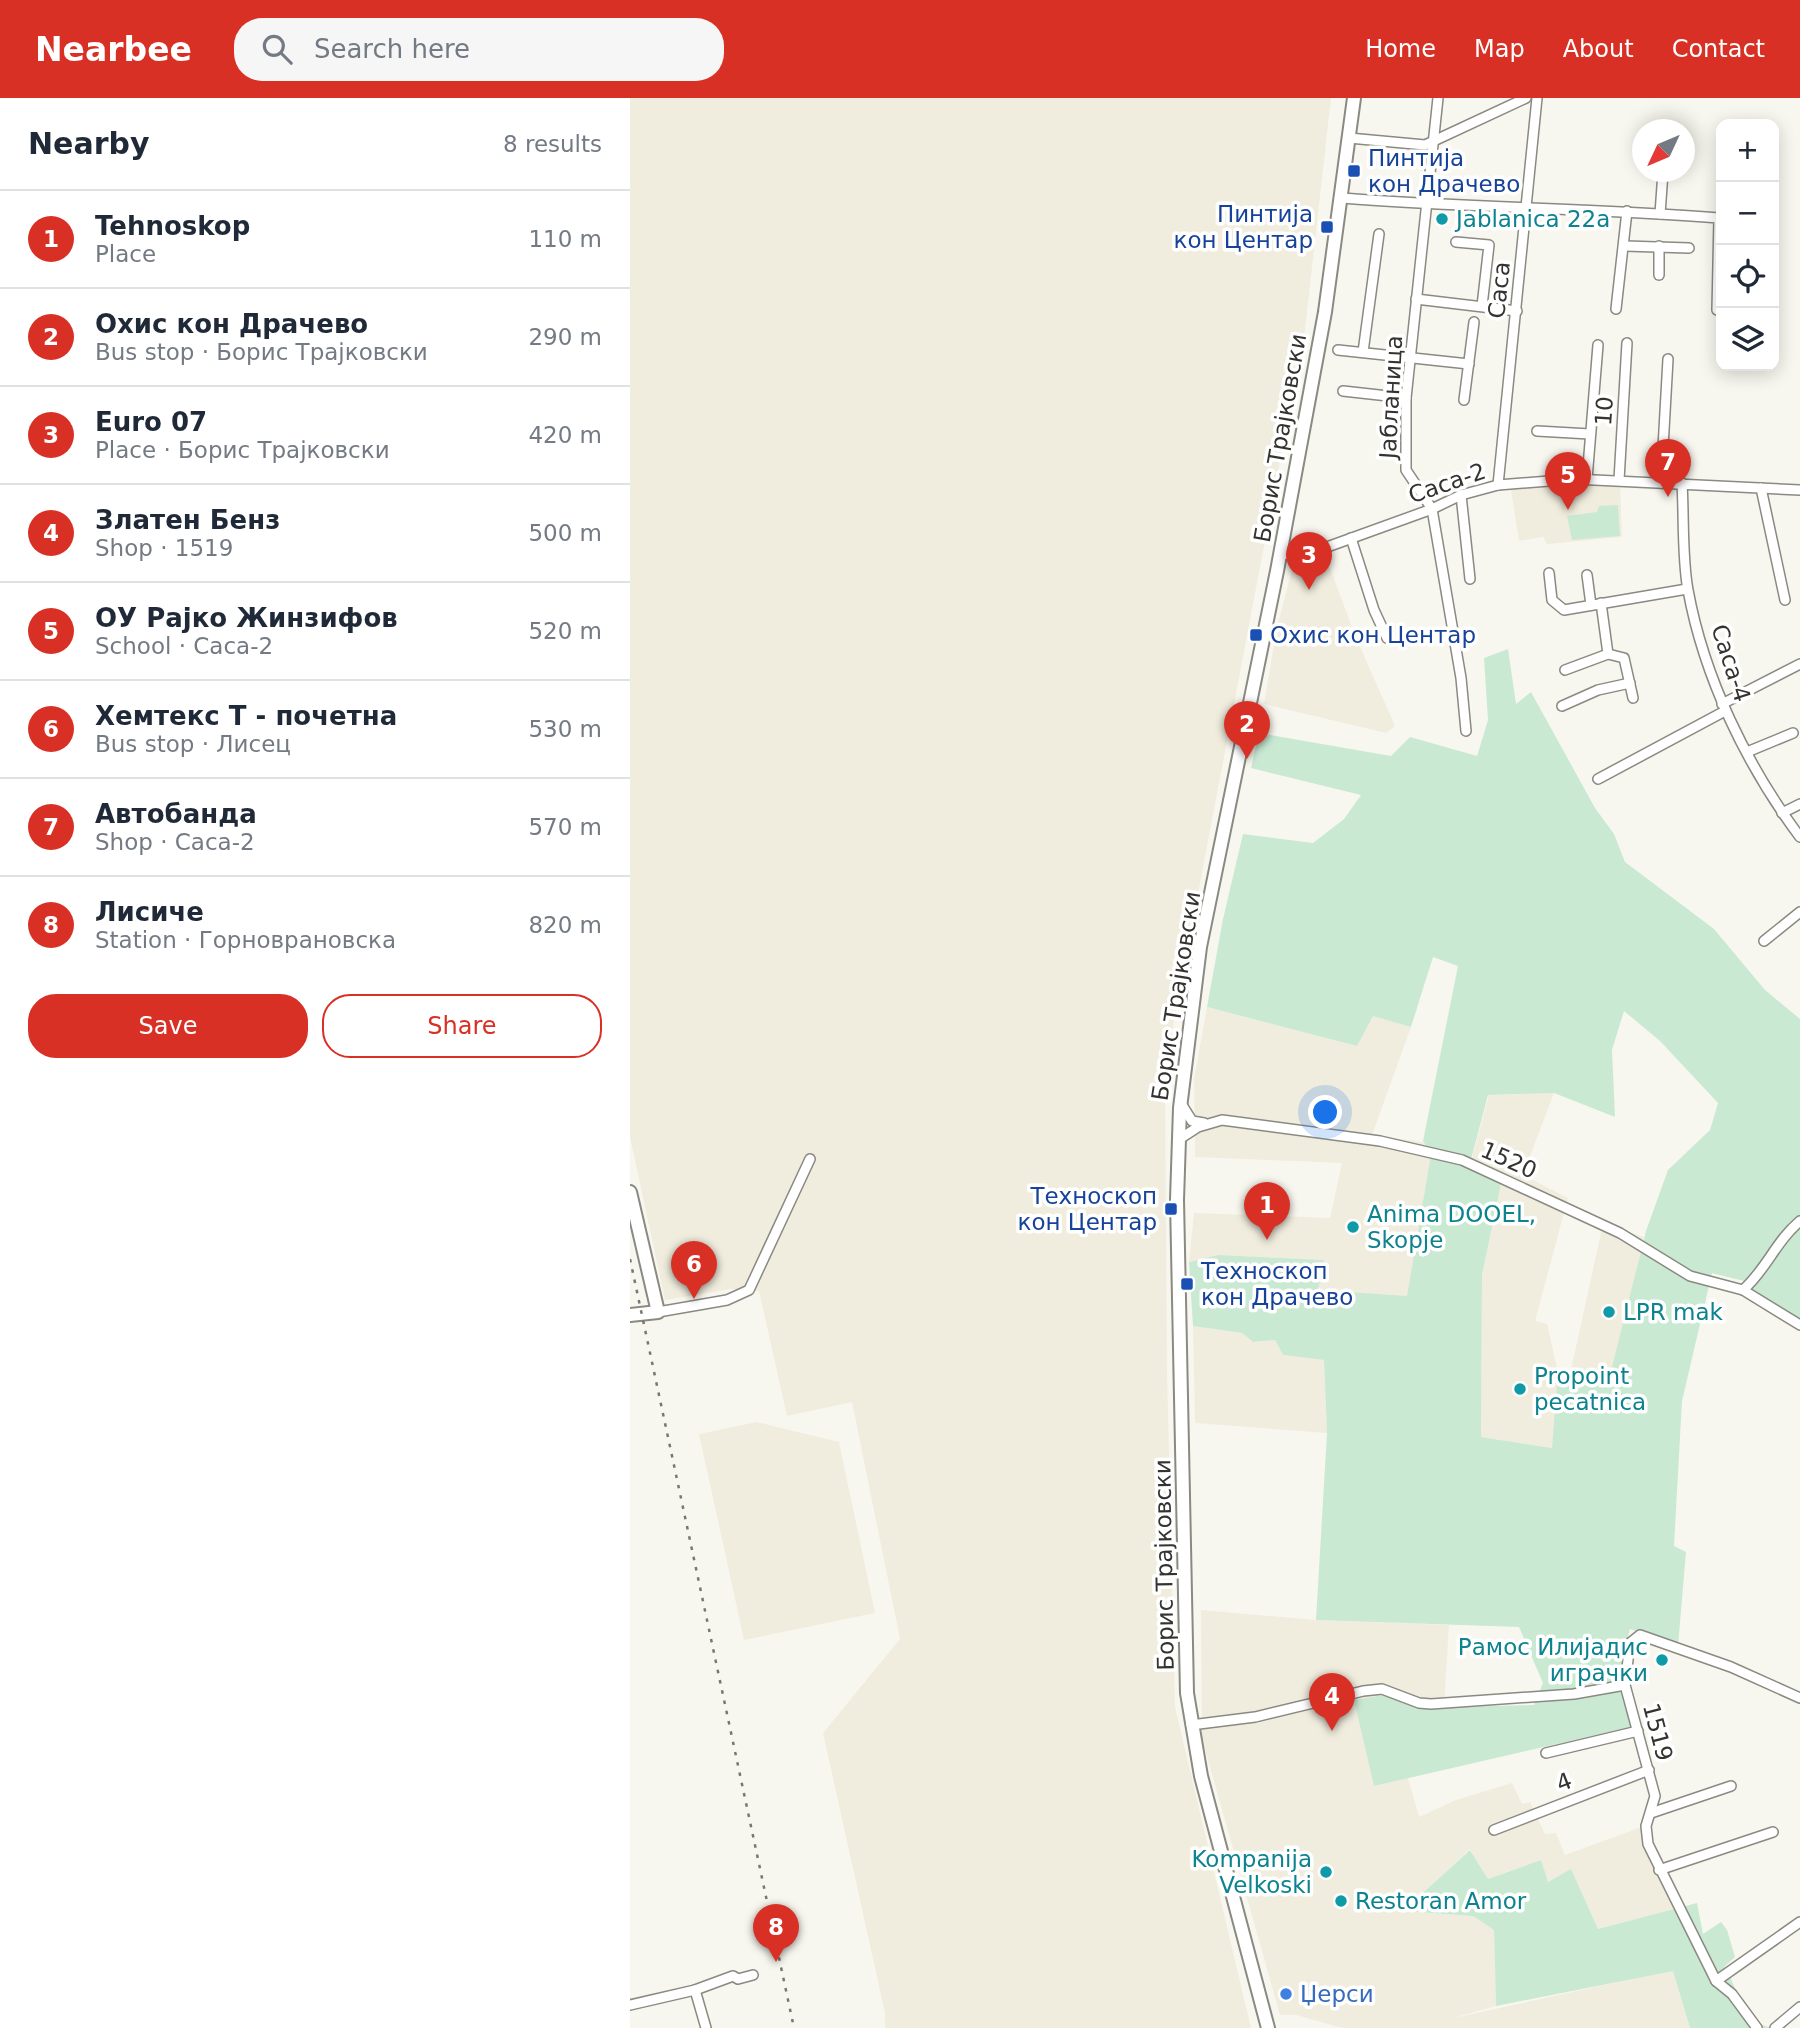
<!DOCTYPE html>
<meta charset="utf-8">
<style>
body{margin:0;font-family:"DejaVu Sans",sans-serif;background:#f6f6f7;color:#1f2937}
.controls{position:absolute;right:21px;top:21px;display:grid;overflow:hidden;border-radius:14px;box-shadow:0 4px 18px #0003}
.controls button{width:63px;height:63px;display:grid;place-items:center;padding:0;border:0;border-bottom:2px solid #e0e1e3;background:#fff;color:#1f2937;font:35px sans-serif}
.compass{position:absolute;left:1002px;top:21px;width:63px;height:63px;border-radius:50%;background:#fff;box-shadow:0 4px 18px #0003;rotate:226deg}
.you{position:absolute;left:696px;top:1015px;width:24px;height:24px;margin:-18px;border:5px solid #fff;border-radius:50%;background:#1a73e8;box-shadow:0 0 0 10px #1a73e833}
.badge{display:grid;place-items:center;width:46px;height:46px;border-radius:50%;background:#d93025;color:#fff;font-size:23px;font-weight:700}
.pin{position:absolute;translate:-50% -58px;filter:drop-shadow(0 2px 4px #0008)}
.pin::after{content:'';position:absolute;top:37px;width:24px;height:21px;background:inherit;clip-path:polygon(0 0,100% 0,50% 100%)}
.list{margin:0;padding:0;list-style:none}
h2{display:flex;justify-content:space-between;align-items:center;height:91px;margin:0;padding:0 28px;font-size:30px}
h2 small{font-size:23px;font-weight:400;color:#747a83}
.list li{display:grid;grid-template-columns:46px 1fr auto;gap:21px;align-items:center;box-sizing:border-box;height:98px;padding:0 28px;border-top:2px solid #e0e1e3}
.list b{display:block;font-size:26px;white-space:nowrap}
.list p{margin:0;font-size:23px;white-space:nowrap;color:#747a83}
.list em{font-size:23px;font-style:normal;color:#747a83}
.actions{display:flex;gap:14px;padding:21px 28px}
.actions a{flex:1;padding:16px 0;border:2px solid #d93025;border-radius:28px;text-align:center;font-size:24px;color:#d93025}
.actions .main{background:#d93025;color:#fff}
.icon{flex:none;width:38px;height:38px;fill:none;stroke:currentColor;stroke-width:2;stroke-linecap:round;stroke-linejoin:round}
.map{position:relative;flex:none;width:1170px;height:1930px;overflow:hidden}
header{display:flex;align-items:center;gap:42px;box-sizing:border-box;height:98px;padding:0 35px;background:#d93025;color:#fff}
header strong{font-size:33px}
nav{display:flex;gap:38px;margin-inline-start:auto;font-size:24px}
.search{width:490px;height:63px;background:#f6f6f7;display:flex;align-items:center;gap:18px;box-sizing:border-box;padding:0 24px;border-radius:28px;color:#747a83;font-size:26px}
main{display:flex}
aside{flex:1;background:#fff}
.map>svg:first-child{display:block}
</style>
<header>
<strong>Nearbee</strong>
<div class="search"><svg class="icon" aria-label="search" viewBox="0 0 24 24"><circle cx="10" cy="10" r="6"/><path d="M15 15l6 6"/></svg>Search here</div>
<nav><a>Home</a><a>Map</a><a>About</a><a>Contact</a></nav>
</header>
<main>
<aside>
<h2>Nearby<small>8 results</small></h2>
<ul class="list">
<li><span class="badge">1</span><div><b>Tehnoskop</b><p>Place</p></div><em>110 m</em></li>
<li><span class="badge">2</span><div><b>Охис кон Драчево</b><p>Bus stop · Борис Трајковски</p></div><em>290 m</em></li>
<li><span class="badge">3</span><div><b>Euro 07</b><p>Place · Борис Трајковски</p></div><em>420 m</em></li>
<li><span class="badge">4</span><div><b>Златен Бенз</b><p>Shop · 1519</p></div><em>500 m</em></li>
<li><span class="badge">5</span><div><b>ОУ Рајко Жинзифов</b><p>School · Саса-2</p></div><em>520 m</em></li>
<li><span class="badge">6</span><div><b>Хемтекс Т - почетна</b><p>Bus stop · Лисец</p></div><em>530 m</em></li>
<li><span class="badge">7</span><div><b>Автобанда</b><p>Shop · Саса-2</p></div><em>570 m</em></li>
<li><span class="badge">8</span><div><b>Лисиче</b><p>Station · Горноврановска</p></div><em>820 m</em></li>
</ul>
<div class="actions"><a class="main">Save</a><a>Share</a></div>
</aside>
<div class="map">
<svg width="1170" height="1930" viewBox="0 0 1170 1930">
<rect width="100%" height="100%" fill="#f8f7ef"/>
<!-- built -->
<g fill="#f0edde">
<path d="M0,0h701l-26,232 -140,738 2,304 8,335 76,321h-366v-15l-62,-280 77,-94 -48,-237 -65,14 -28,-125 -28,-2 -66,11 -35,-163z"/>
<path d="M990,382l2,57 -75,7 -4,-7 -24,4 -9,-57z"/>
<path d="M694,453l30,82 41,93 -9,7 -122,-29 13,-77 17,-65z"/>
<path d="M577,909l150,39 16,-31 38,12 -39,108 51,7 8,12 -24,143 -90,-7 7,-30 -106,-5 -29,7 5,-49 136,5 12,-55 -147,-6 -1,-78z"/>
<path d="M924,995l-31,82 45,23 -33,123 12,3 11,48 -2,59 -4,17 -71,-11 1,-162 20,-96 -33,-10 20,-74z"/>
<path d="M973,1126l41,13 -35,147 -38,-14z"/>
<path d="M563,1228l49,7 11,9 22,-2 8,15 41,5 3,73 -132,-10z"/>
<path d="M127,1324l82,20 36,171 -131,27 -45,-206z"/>
<path d="M571,1512l115,10 133,5 -5,82 -70,79 34,-8 11,39 37,-17 56,-17 10,21 8,-2 15,32 11,-1 9,22 79,-29 35,82 -81,21 -27,-59 -24,12 -6,-22 -53,19 -18,-30 -66,62 69,5 21,14 2,76 -47,13 224,-49 17,58h-348l-46,-13h-16l-78,-276z"/>
</g>
<!-- green -->
<g fill="#c9e9d3" fill-rule="evenodd">
<path d="M988,407l2,31 -48,4 -5,-24 30,-4 2,-6z"/>
<path d="M878,551l8,55 15,-12 64,116 19,26 11,28 89,67 51,61 35,29v308l-51,-33 -5,-13 -32,-8 -30,128 -8,145 12,6 -8,94 -48,-17 -5,19 6,79 -257,59 -20,-86 31,-5 59,12 90,-2 9,-22 -24,-56 -203,-7 11,-187 -3,-73 -41,-5 -8,-15 -22,2 -11,-9 -49,-7 -4,-64 29,-7 106,5 -6,30 89,6 24,-142 -8,-13 35,-175 -25,-9 -22,70 -38,-11 -16,30 -150,-39 16,-88 20,-85 70,9 31,-24 17,-24 -110,-27 8,-35 132,23 19,-19 67,19 11,-36 -4,-62zM994,913l36,30 58,62 -8,27 -42,40 -22,61 -38,152 -37,-13 -13,2 -6,76 -71,-11 1,-162 20,-96 -33,-12 19,-72 66,-2 61,24 -3,-67z"/>
<path d="M840,1752l18,29 53,-19 7,22 23,-13 27,60 99,-26 6,31 18,-12 6,8 8,27 -11,10c16,23 15,52 47,61h-81l-17,-57 -177,35 -2,-76 -21,-14 -70,-5z"/>
</g>
<g fill="none" stroke-linecap="round" stroke-linejoin="round">
<defs>
<g id="street">
<path d="M808,0l-32,300v72l26,39 29,169 5,53"/>
<path d="M719,40l76,7 101,-47"/>
<path d="M712,100c126,10 252,10 377,20l-2,92"/>
<path d="M1030,116l3,-42"/>
<path d="M826,144l33,3 -7,61"/>
<path d="M995,148l64,2"/>
<path d="M1029,177v-29"/>
<path d="M786,201l101,12"/>
<path d="M986,211l11,-98"/>
<path d="M708,252l131,14"/>
<path d="M733,254l16,-118"/>
<path d="M713,293l63,7"/>
<path d="M834,302l10,-78"/>
<path d="M907,333l53,3"/>
<path d="M957,381l11,-134"/>
<path d="M989,382l8,-137"/>
<path d="M1031,385l7,-124"/>
<path d="M1052,385c2,33 0,76 6,107 16,88 59,176 112,247"/>
<path d="M868,387l39,-387"/>
<path d="M1131,390l24,112"/>
<path d="M831,397l9,84"/>
<path d="M721,440l23,72 13,28"/>
<path d="M650,457l36,-4 116,-42 29,-14 37,-10 76,-6 226,11"/>
<path d="M919,475l3,27 12,10 123,-21"/>
<path d="M957,477l4,30"/>
<path d="M971,505l7,51 16,4 9,40"/>
<path d="M935,572l43,-16"/>
<path d="M1092,606l78,-40"/>
<path d="M932,608l36,-16 32,-7"/>
<path d="M1117,654l46,-19"/>
<path d="M968,681l127,-68"/>
<path d="M1152,715l18,-9"/>
<path d="M1134,843l36,-29"/>
<path d="M552,1007l10,16 12,2"/>
<path d="M548,1042l20,-13 24,-7 158,21 82,19 158,73 70,43 53,14 57,35"/>
<path d="M1113,1192c23,-20 33,-49 57,-69"/>
<path d="M28,1214l69,-12 22,-10 61,-131"/>
<path d="M995,1587l5,-42 10,-8 91,32 69,31"/>
<path d="M561,1627l64,-8 108,-26 19,-2 37,14 12,1 143,-10 51,-9 30,111 -9,30 2,18 68,137 16,13 25,34"/>
<path d="M916,1655l92,-22"/>
<path d="M1021,1715l80,-27"/>
<path d="M864,1732l155,-60"/>
<path d="M1029,1772l114,-38"/>
<path d="M1086,1883l84,-59"/>
<path d="M65,1892l11,38"/>
<path d="M0,1907l65,-15 38,-14 5,3 15,-4"/>
<path d="M1145,1930l25,-21"/>
</g>
<g id="secondary">
<path d="M0,1094l28,120 -28,3"/>
<path d="M638,1930l-67,-252 -14,-83 -10,-493 3,-92 20,-161 77,-376 48,-259 29,-214"/>
</g>
</defs>
<!-- street casing -->
<use href="#street" stroke="#8a8982" stroke-width="12"/>
<!-- secondary casing -->
<use href="#secondary" stroke="#8a8982" stroke-width="16"/>
<!-- street -->
<use href="#street" stroke="#fff" stroke-width="9"/>
<!-- secondary -->
<use href="#secondary" stroke="#fff" stroke-width="12"/>
<!-- rail -->
<path stroke="#777772" stroke-width="2.5" stroke-dasharray="3.5 7" stroke-linecap="butt" d="M0,1161l164,769"/>
</g>
<!-- markers -->
<g fill="#1a4fb4" stroke="#fff" stroke-width="2.5">
<rect x="717" y="66" width="14" height="14" rx="3.5"/>
<rect x="690" y="122" width="14" height="14" rx="3.5"/>
<rect x="619" y="530" width="14" height="14" rx="3.5"/>
<rect x="534" y="1104" width="14" height="14" rx="3.5"/>
<rect x="550" y="1179" width="14" height="14" rx="3.5"/>
</g>
<g fill="#0f9aa8" stroke="#fff" stroke-width="2.5">
<circle cx="812" cy="121" r="7"/>
<circle cx="723" cy="1129" r="7"/>
<circle cx="979" cy="1214" r="7"/>
<circle cx="890" cy="1291" r="7"/>
<circle cx="1032" cy="1562" r="7"/>
<circle cx="696" cy="1774" r="7"/>
<circle cx="711" cy="1803" r="7"/>
</g>
<circle fill="#3f7fe0" stroke="#fff" stroke-width="2.5" cx="656" cy="1896" r="7"/>
<g text-anchor="middle" stroke-width="7" stroke-linejoin="round" paint-order="stroke">
<!-- transit labels -->
<g font-size="23" fill="#164399" stroke="#fff" text-anchor="start">
<text x="738" y="68">Пинтија<tspan x="738" dy="26">кон Драчево</tspan></text>
<text x="683" y="124" text-anchor="end">Пинтија<tspan x="683" dy="26">кон Центар</tspan></text>
<text x="640" y="545">Охис кон Центар</text>
<text x="527" y="1106" text-anchor="end">Техноскоп<tspan x="527" dy="26">кон Центар</tspan></text>
<text x="571" y="1181">Техноскоп<tspan x="571" dy="26">кон Драчево</tspan></text>
</g>
<!-- culture labels -->
<g font-size="23" fill="#0d838f" stroke="#fff" text-anchor="start">
<text x="826" y="129">Jablanica 22a</text>
<text x="737" y="1124">Anima DOOEL,<tspan x="737" dy="26">Skopje</tspan></text>
<text x="993" y="1222">LPR mak</text>
<text x="904" y="1286">Propoint<tspan x="904" dy="26">pecatnica</tspan></text>
<text x="1018" y="1557" text-anchor="end">Рамос Илијадис<tspan x="1018" dy="26">играчки</tspan></text>
<text x="682" y="1769" text-anchor="end">Kompanija<tspan x="682" dy="26">Velkoski</tspan></text>
<text x="725" y="1811">Restoran Amor</text>
</g>
<!-- street labels -->
<g font-size="23" fill="#333330" stroke="#fff">
<text transform="translate(869 192) rotate(-84)" y="8">Саса</text>
<text transform="translate(761 299) rotate(-87)" y="8">Јабланица</text>
<text transform="translate(974 313) rotate(-86)" y="8">10</text>
<text transform="translate(650 340) rotate(-80)" y="8">Борис Трајковски</text>
<text transform="translate(817 385) rotate(-19)" y="8">Саса-2</text>
<text transform="translate(1101 565) rotate(72)" y="8">Саса-4</text>
<text transform="translate(546 898) rotate(-81)" y="8">Борис Трајковски</text>
<text transform="translate(879 1062) rotate(24)" y="8">1520</text>
<text transform="translate(534 1467) rotate(-91)" y="8">Борис Трајковски</text>
<text transform="translate(1028 1634) rotate(75)" y="8">1519</text>
<text transform="translate(934 1684) rotate(-21)" y="8">4</text>
</g>
<!-- shop labels -->
<g font-size="23" fill="#366cbe" stroke="#fff" text-anchor="start">
<text x="670" y="1904">Џерси</text>
</g>
</g>
</svg>
<div class="controls">
<button>+</button>
<button>−</button>
<button><svg class="icon" aria-label="locate" viewBox="0 0 24 24"><circle cx="12" cy="12" r="6"/><path d="M12 2v4M12 18v4M2 12h4M18 12h4"/></svg></button>
<button><svg class="icon" aria-label="layers" viewBox="0 0 24 24"><path d="M12 4l9 5-9 5-9-5zM3 14l9 5 9-5"/></svg></button>
</div>
<svg class="compass" viewBox="-18 -18 36 36"><path d="M0-13l5 13h-10z" fill="#e53935"/><path d="M0 13l5-13h-10z" fill="#747a83"/></svg>
<div class="you"></div>
<div class="pin badge" style="left:637px;top:1142px">1</div>
<div class="pin badge" style="left:617px;top:661px">2</div>
<div class="pin badge" style="left:679px;top:492px">3</div>
<div class="pin badge" style="left:702px;top:1633px">4</div>
<div class="pin badge" style="left:938px;top:412px">5</div>
<div class="pin badge" style="left:64px;top:1201px">6</div>
<div class="pin badge" style="left:1038px;top:399px">7</div>
<div class="pin badge" style="left:146px;top:1864px">8</div>
</div>
</main>
